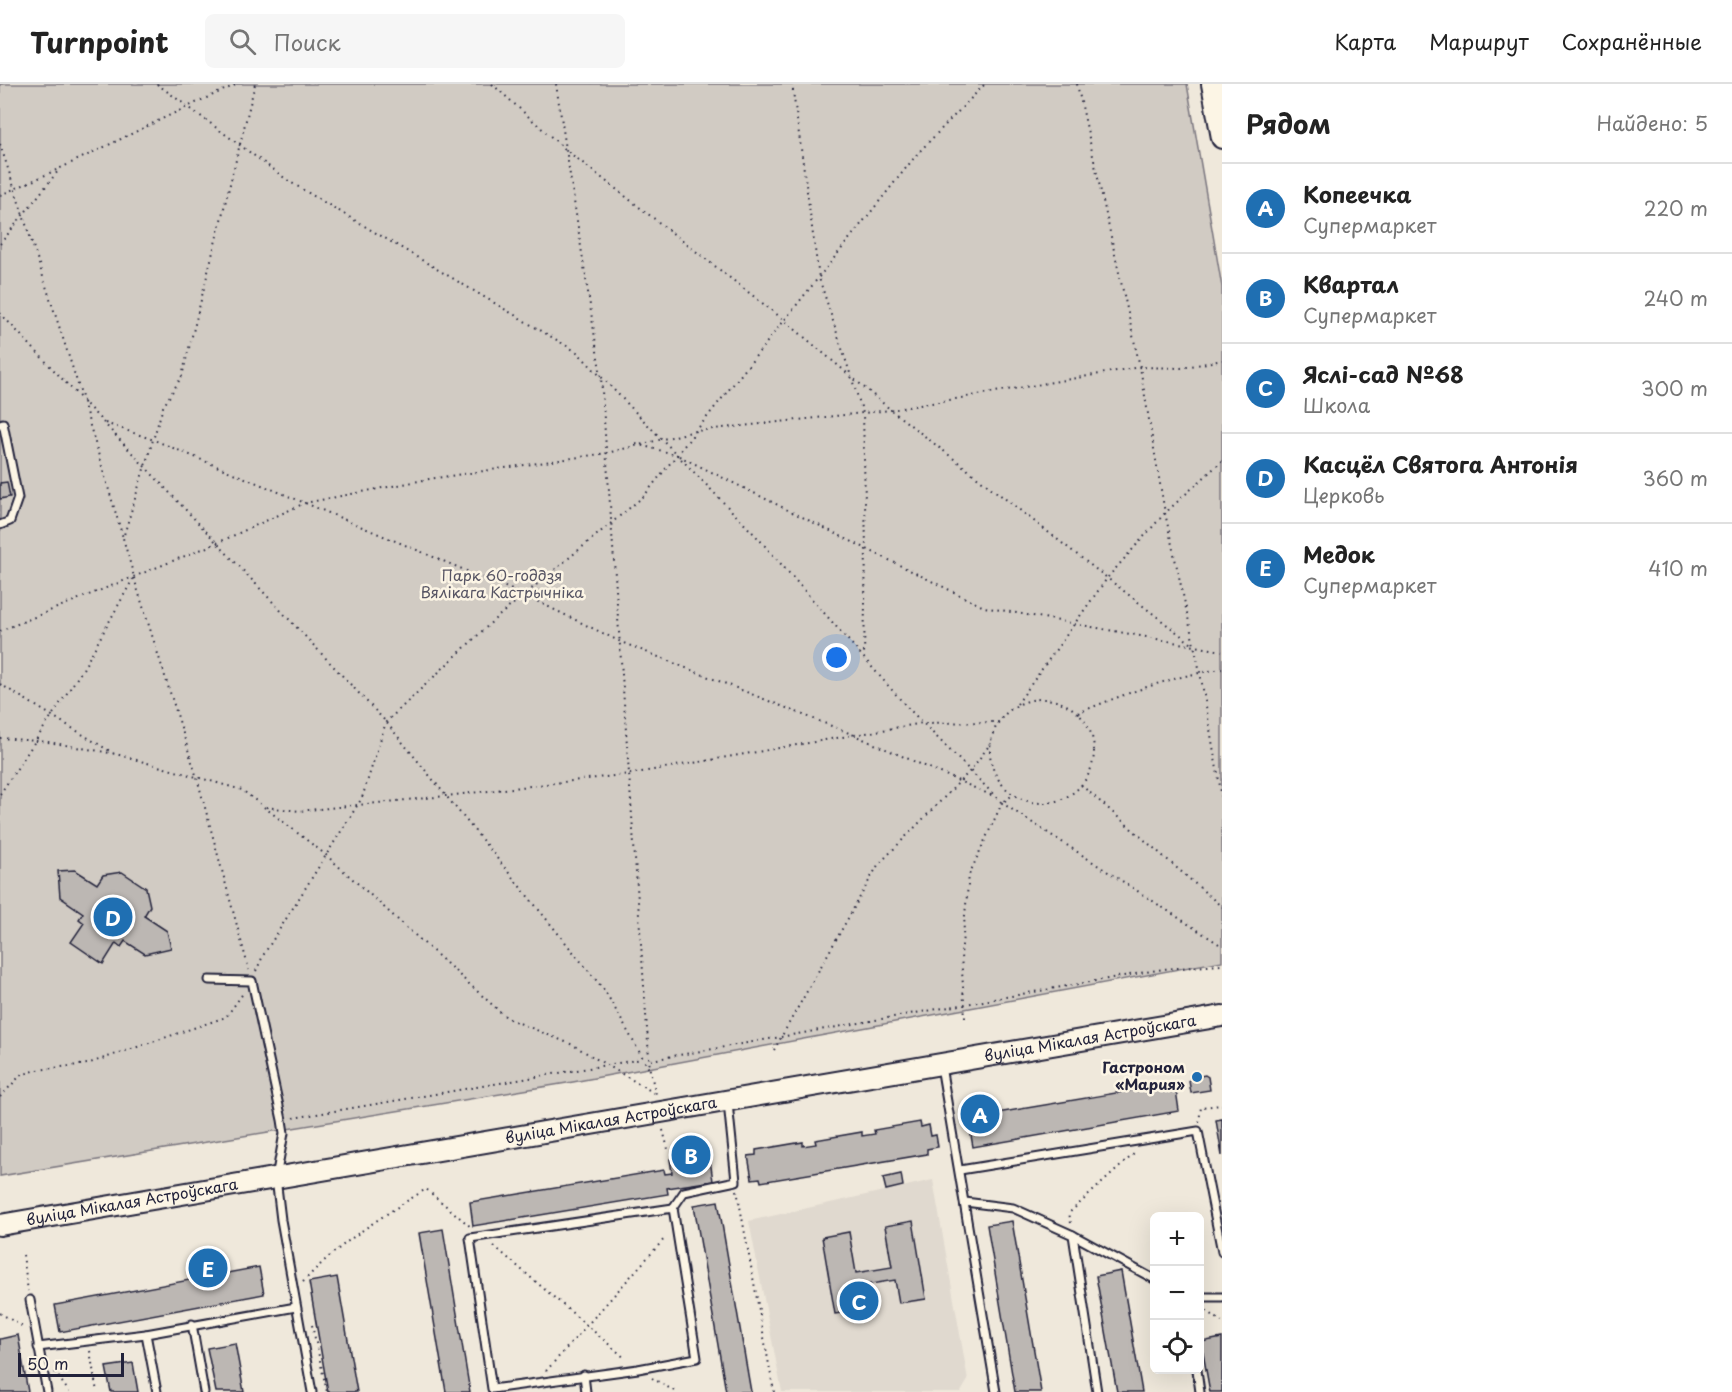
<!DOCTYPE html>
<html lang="ru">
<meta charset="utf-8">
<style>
body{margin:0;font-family:"Playpen Sans",sans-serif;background:#f6f6f6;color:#222}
.controls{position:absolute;right:18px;bottom:18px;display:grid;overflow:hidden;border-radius:9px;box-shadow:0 6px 24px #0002}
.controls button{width:54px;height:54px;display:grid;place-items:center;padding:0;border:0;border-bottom:2px solid #e0e0e0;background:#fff;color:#222;font:30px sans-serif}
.scale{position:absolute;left:18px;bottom:15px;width:106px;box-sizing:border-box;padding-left:6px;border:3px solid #22223b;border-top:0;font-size:16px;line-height:21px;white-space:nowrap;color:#22223b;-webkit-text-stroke:4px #fcf5e5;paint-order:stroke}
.you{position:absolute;left:837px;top:574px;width:21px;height:21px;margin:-15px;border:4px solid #fff;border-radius:50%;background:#1a73e8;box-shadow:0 0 0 9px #1a73e833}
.badge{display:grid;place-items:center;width:39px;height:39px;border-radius:50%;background:#1f6fb2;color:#fff;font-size:20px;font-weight:700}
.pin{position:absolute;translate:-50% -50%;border:3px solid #fff;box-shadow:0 2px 6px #0006}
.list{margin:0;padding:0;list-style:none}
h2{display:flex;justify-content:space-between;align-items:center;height:78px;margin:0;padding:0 24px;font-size:26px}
h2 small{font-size:20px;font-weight:400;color:#767676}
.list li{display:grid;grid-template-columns:39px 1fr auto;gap:18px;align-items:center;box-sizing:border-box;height:90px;padding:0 24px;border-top:2px solid #e0e0e0}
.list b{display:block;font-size:22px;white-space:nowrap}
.list p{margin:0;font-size:20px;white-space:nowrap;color:#767676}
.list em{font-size:20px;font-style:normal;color:#767676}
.icon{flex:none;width:33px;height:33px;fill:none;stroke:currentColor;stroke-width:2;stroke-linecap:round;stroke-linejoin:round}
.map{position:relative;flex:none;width:1222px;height:1308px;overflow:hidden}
header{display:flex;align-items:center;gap:36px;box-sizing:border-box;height:84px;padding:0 30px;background:#fff;border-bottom:2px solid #e0e0e0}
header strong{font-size:28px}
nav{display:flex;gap:33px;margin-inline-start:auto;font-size:21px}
.search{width:420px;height:54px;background:#f6f6f6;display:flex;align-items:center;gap:15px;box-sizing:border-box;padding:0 21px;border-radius:9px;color:#767676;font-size:22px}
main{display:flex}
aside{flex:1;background:#fff}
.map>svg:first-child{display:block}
</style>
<header>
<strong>Turnpoint</strong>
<div class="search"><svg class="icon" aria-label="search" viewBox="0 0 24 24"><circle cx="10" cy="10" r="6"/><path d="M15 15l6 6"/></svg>Поиск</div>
<nav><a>Карта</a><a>Маршрут</a><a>Сохранённые</a></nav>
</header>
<main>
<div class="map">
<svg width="1222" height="1308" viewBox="0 0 1222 1308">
<rect width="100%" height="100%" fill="#efe8db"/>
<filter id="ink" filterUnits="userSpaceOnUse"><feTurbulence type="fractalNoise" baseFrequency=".0167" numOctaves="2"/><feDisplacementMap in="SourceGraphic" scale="12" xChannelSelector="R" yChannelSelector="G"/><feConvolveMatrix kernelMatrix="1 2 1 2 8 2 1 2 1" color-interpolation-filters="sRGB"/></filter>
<g filter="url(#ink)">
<!-- built -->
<path fill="#e0d9cf" d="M933,1096l35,200 -7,12h-179l-33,-171z"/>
<!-- green -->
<path fill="#d1cbc3" stroke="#7a767f" stroke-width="1.5" d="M0,0h1187l35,203v674l-649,121 -573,94z"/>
<!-- building -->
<g fill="#bcb7b3" stroke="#22223b" stroke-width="1.5">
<path d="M7,398l3,15 -10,2v-16z"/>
<path d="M75,786l22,14 6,-9 19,-3 24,16 4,18 -6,10 23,15 4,17 -26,6 -20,-13 -4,6 -5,-4 -13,21 -32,-22 13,-19 -5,-4 4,-6 -23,-16 -2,-26z"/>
<path d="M1205,991l3,2 2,13 -19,3 -2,-12 2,-3z"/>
<path d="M1175,999l4,28 -206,36 -5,-29z"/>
<path d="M1222,1035v37l-6,-36z"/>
<path d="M920,1038l1,5 8,-2 2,11 5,-1 2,12 -11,2v5l-166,28 -1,-4 -8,1 -4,-23 8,-1v-5l47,-8v4l13,-2 -1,-4 47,-8v4l13,-2 -1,-4z"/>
<path d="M709,1068l4,29 -46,7 1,6 -195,32 -3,-24 194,-32 1,4 7,-1 -2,-14z"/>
<path d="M901,1090l2,12 -17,4 -3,-12z"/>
<path d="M718,1117l33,191h-25l-32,-187z"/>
<path d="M913,1137l13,78 -27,4 -4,-23 -37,6 4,24 -27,4 -13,-77 27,-5 7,41 36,-6 -7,-41z"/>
<path d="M1012,1137l29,171h-26l-28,-167z"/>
<path d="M443,1145l27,163h-24l-27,-159z"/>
<path d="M259,1183l5,27 -204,38 -5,-27z"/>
<path d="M1121,1187l21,121h-25l-21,-116z"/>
<path d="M337,1193l20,115h-29l-19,-110z"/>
<path d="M18,1251l10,57h-28v-53z"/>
<path d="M1222,1254v54h-12l-9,-50z"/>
<path d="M235,1259l9,49h-28l-9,-44z"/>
<path d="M133,1279l5,29h-27l-5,-25z"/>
</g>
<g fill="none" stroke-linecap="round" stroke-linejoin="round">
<defs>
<g id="lane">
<path d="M0,340l3,-1 15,75 -8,23 -10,4"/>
<path d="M209,896l43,1 30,139 2,13 -8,45 5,42 31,172"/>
<path d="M941,982l55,326"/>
<path d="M960,1086l238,-39 24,121"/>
<path d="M965,1118l48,6 60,27 24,157"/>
<path d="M673,1124l24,150 -59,11 -146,20 -22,-151z"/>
<path d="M673,1124l11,-16 52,-11 -8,-78"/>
<path d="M1073,1151l81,44"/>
<path d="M1200,1213h22"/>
<path d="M30,1216l17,92"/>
<path d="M192,1240l12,68"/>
<path d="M146,1250l11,58"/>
<path d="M38,1263l108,-13 150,-27"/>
<path d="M1197,1286l3,22"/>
<path d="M584,1291l2,17"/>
</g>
<g id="secondary">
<path d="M1212,0l10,54"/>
<path id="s1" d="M0,1141l1222,-209"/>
</g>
</defs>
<!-- lane casing -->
<use href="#lane" stroke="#22223b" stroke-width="11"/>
<!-- secondary casing -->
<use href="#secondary" stroke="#22223b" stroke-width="24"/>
<!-- path -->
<g stroke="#22223b" stroke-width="2" stroke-dasharray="1.5 4.5" stroke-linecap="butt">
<path d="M157,0l133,98 287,170 181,186 149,169 95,96 12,-9"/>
<path d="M492,0l74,66 218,170 107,90 301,234"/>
<path d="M556,0l45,293 49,694 6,23"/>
<path d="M792,0l27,194 44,135 3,135 -2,109"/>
<path d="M1077,0l63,283 25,146 35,159 22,126"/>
<path d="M0,60l82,253"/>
<path d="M0,111c81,-34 157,-76 238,-111"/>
<path d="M0,160l58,-73"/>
<path d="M0,229l386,409 219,269 44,78"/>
<path d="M83,318l40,136"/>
<path d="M105,339l49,17 151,63 219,92 97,47 233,93 139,61"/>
<path d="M636,360l38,10"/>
<path d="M679,372l305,151 238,44"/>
<path d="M134,494l63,200 52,192"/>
<path d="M0,547l217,-88 88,-40 124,-24 178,-26 88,-22 196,-21 249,-43 41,1 41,-8"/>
<path d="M0,600l113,69"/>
<circle cx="1042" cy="667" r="52"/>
<path d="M1017,620l91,-127 57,-64 57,-52"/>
<path d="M1078,629c46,-19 94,-37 144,-44"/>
<path d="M0,654l48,4 68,12 126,36 84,65 181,163 66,27 83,49"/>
<path d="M1081,701l141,122"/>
<path d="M0,710l83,-125 51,-92 -11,-39 40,-131 19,-31 73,-292"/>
<path d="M266,723l33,4 147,-15 184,-22 293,-51 76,-1"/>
<path d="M256,887l8,-17 98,-156 24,-76 109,-103 149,-123 274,-343 67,-69"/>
<path d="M965,934l-4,-63 8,-80 33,-72 220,143"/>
<path d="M774,966l104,-185 92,-94 21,-28"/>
<path d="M651,976l512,-91 59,-4"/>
<path d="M0,1013l21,-22 16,-5 50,-6 139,-47 18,-25"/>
<path d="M293,1034l349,-59"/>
<path d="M1199,1038l2,-15 21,-2"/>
<path d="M663,1046l5,19"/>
<path d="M737,1106l37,202"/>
<path d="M1071,1139l-2,-10 66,-60"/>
<path d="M494,1162l132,113"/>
<path d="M23,1171l5,36"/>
<path d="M303,1198c37,-40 77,-64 123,-93l45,38"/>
<path d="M1202,1223l20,15"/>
<path d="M0,1229l23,14"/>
<path d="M312,1241l15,67"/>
<path d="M90,1267l7,41"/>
<path d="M546,1287l120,-134"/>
<path d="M55,1288l14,20"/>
<path d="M652,1294l24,14"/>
</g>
<!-- lane -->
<use href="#lane" stroke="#fcf5e5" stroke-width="7"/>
<!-- secondary -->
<use href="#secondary" stroke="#fcf5e5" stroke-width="20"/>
</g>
</g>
<!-- markers -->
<circle fill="#1f6fb2" stroke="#fcf5e5" stroke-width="2" cx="1197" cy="993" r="6"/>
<g text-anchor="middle" stroke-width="5" stroke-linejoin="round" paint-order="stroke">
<!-- park labels -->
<g font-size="15" fill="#575564" stroke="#fcf5e5">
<text x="502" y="497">Парк 60-годдзя<tspan x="502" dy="17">Вялікага Кастрычніка</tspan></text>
</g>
<!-- street labels -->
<g font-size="15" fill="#22223b" stroke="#fcf5e5">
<text dy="5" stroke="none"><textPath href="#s1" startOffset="1106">вуліца Мікалая Астроўскага</textPath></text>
<text dy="5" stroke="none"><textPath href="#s1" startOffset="620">вуліца Мікалая Астроўскага</textPath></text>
<text dy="5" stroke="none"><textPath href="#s1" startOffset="134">вуліца Мікалая Астроўскага</textPath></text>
</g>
<!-- poi labels -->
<g font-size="15" font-weight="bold" fill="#22223b" stroke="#fcf5e5" text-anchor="end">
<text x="1185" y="989">Гастроном<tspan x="1185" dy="17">«Мария»</tspan></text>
</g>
</g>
</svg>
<div class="controls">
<button>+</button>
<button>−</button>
<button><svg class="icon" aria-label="locate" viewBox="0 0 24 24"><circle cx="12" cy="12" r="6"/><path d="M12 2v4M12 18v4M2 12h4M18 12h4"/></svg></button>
</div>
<div class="scale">50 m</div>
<div class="you"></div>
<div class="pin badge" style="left:980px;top:1030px">A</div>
<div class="pin badge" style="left:691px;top:1071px">B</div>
<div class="pin badge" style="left:859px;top:1217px">C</div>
<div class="pin badge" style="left:113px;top:833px">D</div>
<div class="pin badge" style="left:208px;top:1184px">E</div>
</div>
<aside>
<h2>Рядом<small>Найдено: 5</small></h2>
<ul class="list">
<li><span class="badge">A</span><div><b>Копеечка</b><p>Супермаркет</p></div><em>220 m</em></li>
<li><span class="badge">B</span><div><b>Квартал</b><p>Супермаркет</p></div><em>240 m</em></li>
<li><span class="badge">C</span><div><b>Яслі-сад №68</b><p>Школа</p></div><em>300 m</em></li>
<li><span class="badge">D</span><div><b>Касцёл Святога Антонія</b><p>Церковь</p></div><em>360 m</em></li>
<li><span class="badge">E</span><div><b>Медок</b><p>Супермаркет</p></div><em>410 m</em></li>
</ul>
</aside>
</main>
